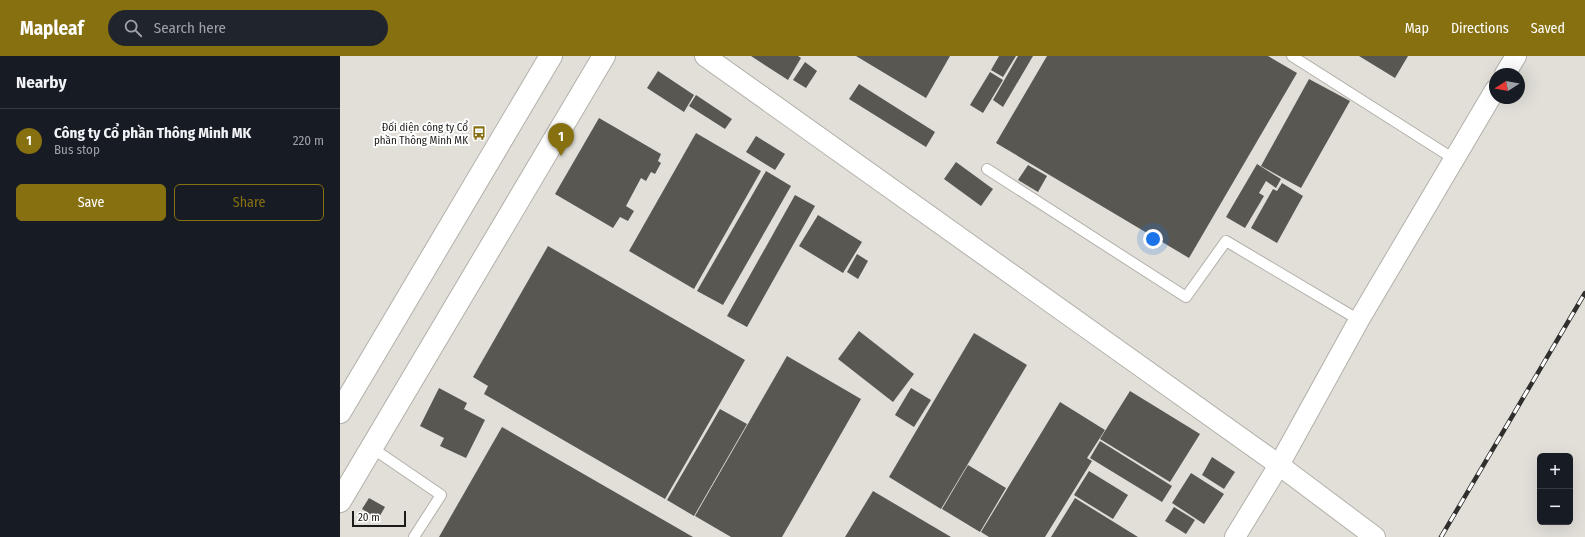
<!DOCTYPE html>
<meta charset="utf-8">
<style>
body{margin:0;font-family:"Fira Sans Condensed",sans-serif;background:#20242c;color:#f1f3f6}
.controls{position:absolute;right:12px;bottom:12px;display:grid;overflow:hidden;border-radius:6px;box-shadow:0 4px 16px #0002}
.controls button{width:36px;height:36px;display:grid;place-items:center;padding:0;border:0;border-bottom:1px solid #363941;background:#171b24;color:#f1f3f6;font:20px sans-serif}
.compass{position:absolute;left:1149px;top:12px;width:36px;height:36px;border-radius:50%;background:#171b24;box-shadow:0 4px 16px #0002;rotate:259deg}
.scale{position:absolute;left:12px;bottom:10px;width:54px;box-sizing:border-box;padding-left:4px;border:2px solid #1c1b19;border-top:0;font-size:11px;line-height:14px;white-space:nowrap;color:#1c1b19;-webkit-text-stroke:3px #fff;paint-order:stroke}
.you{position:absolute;left:813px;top:183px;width:14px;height:14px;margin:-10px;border:3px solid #fff;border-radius:50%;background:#1a73e8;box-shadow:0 0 0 6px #1a73e833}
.badge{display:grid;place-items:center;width:26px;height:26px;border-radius:50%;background:#877010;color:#fff;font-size:13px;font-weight:700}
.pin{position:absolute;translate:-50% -33px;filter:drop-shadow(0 1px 2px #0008)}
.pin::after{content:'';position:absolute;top:21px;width:14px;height:12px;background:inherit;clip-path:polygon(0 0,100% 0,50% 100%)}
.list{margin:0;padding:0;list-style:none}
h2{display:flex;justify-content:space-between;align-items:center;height:52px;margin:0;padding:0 16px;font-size:17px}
h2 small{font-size:13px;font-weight:400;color:#9ea1a6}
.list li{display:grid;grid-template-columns:26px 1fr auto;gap:12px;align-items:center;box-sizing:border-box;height:64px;padding:0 16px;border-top:1px solid #363941}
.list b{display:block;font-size:15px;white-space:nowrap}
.list p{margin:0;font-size:13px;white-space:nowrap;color:#9ea1a6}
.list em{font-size:13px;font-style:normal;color:#9ea1a6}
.actions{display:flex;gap:8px;padding:12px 16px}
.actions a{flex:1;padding:9px 0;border:1px solid #877010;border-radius:6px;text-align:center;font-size:14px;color:#877010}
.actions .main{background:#877010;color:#fff}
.icon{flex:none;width:22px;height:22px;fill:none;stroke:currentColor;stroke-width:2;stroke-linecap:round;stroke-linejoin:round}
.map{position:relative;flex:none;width:1245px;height:481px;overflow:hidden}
header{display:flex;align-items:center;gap:24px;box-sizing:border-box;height:56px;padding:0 20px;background:#877010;color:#fff}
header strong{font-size:19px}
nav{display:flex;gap:22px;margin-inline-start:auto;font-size:14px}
.search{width:280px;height:36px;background:#20242c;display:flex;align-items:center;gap:10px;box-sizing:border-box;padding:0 14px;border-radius:22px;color:#9ea1a6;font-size:15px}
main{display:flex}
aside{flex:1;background:#171b24}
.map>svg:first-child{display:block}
</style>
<header>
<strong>Mapleaf</strong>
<div class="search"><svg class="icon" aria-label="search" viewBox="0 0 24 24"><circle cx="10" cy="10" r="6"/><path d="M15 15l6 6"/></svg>Search here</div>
<nav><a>Map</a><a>Directions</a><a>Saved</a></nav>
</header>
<main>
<aside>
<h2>Nearby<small></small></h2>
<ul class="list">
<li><span class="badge">1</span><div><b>Công ty Cổ phần Thông Minh MK</b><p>Bus stop</p></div><em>220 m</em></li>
</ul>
<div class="actions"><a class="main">Save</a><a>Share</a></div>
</aside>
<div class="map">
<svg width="1245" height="481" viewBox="0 0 1245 481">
<rect width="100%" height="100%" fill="#e1dfd8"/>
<!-- building -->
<g fill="#595752">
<path d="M411,0h47l3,2 -13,22z"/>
<path d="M516,0h94l-24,42z"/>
<path d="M659,0h17l-13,21 -12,-7z"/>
<path d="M678,0h15l-30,51 -10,-7z"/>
<path d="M707,0h221l29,17 -108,185 -193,-115z"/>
<path d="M1019,0h49l-13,22z"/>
<path d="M465,6l12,9 -11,17 -13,-8z"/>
<path d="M318,15l36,24 -10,17 -37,-24z"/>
<path d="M650,16l13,8 -20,33 -13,-8z"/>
<path d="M969,23l41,22 -49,87 -40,-22z"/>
<path d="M519,28l76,48 -9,15 -77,-48z"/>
<path d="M356,39l36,24 -7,10 -36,-23z"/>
<path d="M259,62l62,36 -3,7 3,2 -6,11 -4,-2 -5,9 -5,-3 -15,28 8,5 -6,10 -8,-4 -7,11 -58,-34z"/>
<path d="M356,77l65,38 -67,118 -65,-38z"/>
<path d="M416,80l29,18 -10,16 -29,-18z"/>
<path d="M616,106l37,27 -12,17 -37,-27z"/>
<path d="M917,108l24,15 -5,9 -10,-7 -7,12 5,3 -19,32 -19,-11z"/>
<path d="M688,109l19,11 -9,16 -20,-12z"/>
<path d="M426,115l25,15 -68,119 -26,-14z"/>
<path d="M942,127l21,13 -26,47 -26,-15 22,-39 4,2z"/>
<path d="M455,139l20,11 -68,121 -20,-11z"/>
<path d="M478,159l44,27 -19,31 -44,-27z"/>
<path d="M208,190l197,114 -80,139 -181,-105 4,-8 -15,-9z"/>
<path d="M517,198l11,7 -10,18 -11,-7z"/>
<path d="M519,275l55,43 -21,28 -55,-43z"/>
<path d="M634,277l53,32 -86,144 -52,-32z"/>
<path d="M447,300l74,43 -79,138h-51l-36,-21z"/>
<path d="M99,332l28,15 -3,6 21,11 -19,38 -26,-12 4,-8 -24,-12z"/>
<path d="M571,332l20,12 -17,27 -19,-12z"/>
<path d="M790,335l70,43 -30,48 -70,-43z"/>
<path d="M720,346l45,28 -18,28 5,3 -47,76h-56l-8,-5z"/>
<path d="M380,353l27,15 -53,92 -27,-16z"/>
<path d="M162,371l191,110h-254z"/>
<path d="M760,385l72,45 -10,16 -72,-44z"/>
<path d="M872,401l23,15 -11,17 -22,-14z"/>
<path d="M628,409l38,23 -26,44 -38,-23z"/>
<path d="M749,415l39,24 -15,24 -39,-24z"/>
<path d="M851,417l33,21 -20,30 -32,-21z"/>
<path d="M533,435l78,46h-106z"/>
<path d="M29,442l16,9 -7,12 -16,-10z"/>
<path d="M735,442l63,39h-87z"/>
<path d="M834,451l21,13 -9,14 -21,-13z"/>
</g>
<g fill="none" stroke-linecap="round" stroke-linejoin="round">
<defs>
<g id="lane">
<path d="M952,0l162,103"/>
<path d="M647,113l199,128 40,-56 133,79"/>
<path d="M32,392l69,47 -27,42"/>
</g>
<g id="street">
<path d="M365,0l574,409 96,72"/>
<path d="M1165,18l11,-18"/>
<path d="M895,481l44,-72 80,-145 136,-230"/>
</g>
<g id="secondary">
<path d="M0,356l211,-356"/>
<path d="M0,445l264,-445"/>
</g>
</defs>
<!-- lane casing -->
<use href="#lane" stroke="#b2b0a9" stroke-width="12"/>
<!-- street casing -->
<use href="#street" stroke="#b2b0a9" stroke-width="22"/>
<!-- secondary casing -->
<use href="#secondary" stroke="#b2b0a9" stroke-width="24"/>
<!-- lane -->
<use href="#lane" stroke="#fff" stroke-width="10"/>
<!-- street -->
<use href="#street" stroke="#fff" stroke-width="20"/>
<!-- secondary -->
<use href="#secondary" stroke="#fff" stroke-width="22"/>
<defs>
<path id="rail" d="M1101,481l144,-244"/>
</defs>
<!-- rail casing -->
<use href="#rail" stroke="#302f2d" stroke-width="4.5"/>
<!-- rail -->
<use href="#rail" stroke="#fff" stroke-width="3" stroke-dasharray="9" stroke-linecap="butt"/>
</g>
<!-- icons -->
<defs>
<symbol id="bus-bare" viewBox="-9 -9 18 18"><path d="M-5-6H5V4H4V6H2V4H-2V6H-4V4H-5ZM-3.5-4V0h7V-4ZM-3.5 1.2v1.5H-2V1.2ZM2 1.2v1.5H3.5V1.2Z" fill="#877010" stroke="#fff" stroke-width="2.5" paint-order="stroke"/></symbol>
</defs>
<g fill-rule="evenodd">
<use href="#bus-bare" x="129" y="67" width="20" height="20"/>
</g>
<g text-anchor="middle" stroke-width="4" stroke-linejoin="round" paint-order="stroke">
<!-- poi labels -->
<g font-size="11" fill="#1c1b19" stroke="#fff" text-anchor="end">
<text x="128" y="75">Đối diện công ty Cổ<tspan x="128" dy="13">phần Thông Minh MK</tspan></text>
</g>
</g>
</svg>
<div class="controls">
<button>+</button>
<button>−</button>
</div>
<svg class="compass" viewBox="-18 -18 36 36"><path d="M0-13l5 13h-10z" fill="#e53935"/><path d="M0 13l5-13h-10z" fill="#9ea1a6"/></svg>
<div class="scale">20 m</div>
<div class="you"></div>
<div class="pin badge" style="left:221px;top:100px">1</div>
</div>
</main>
